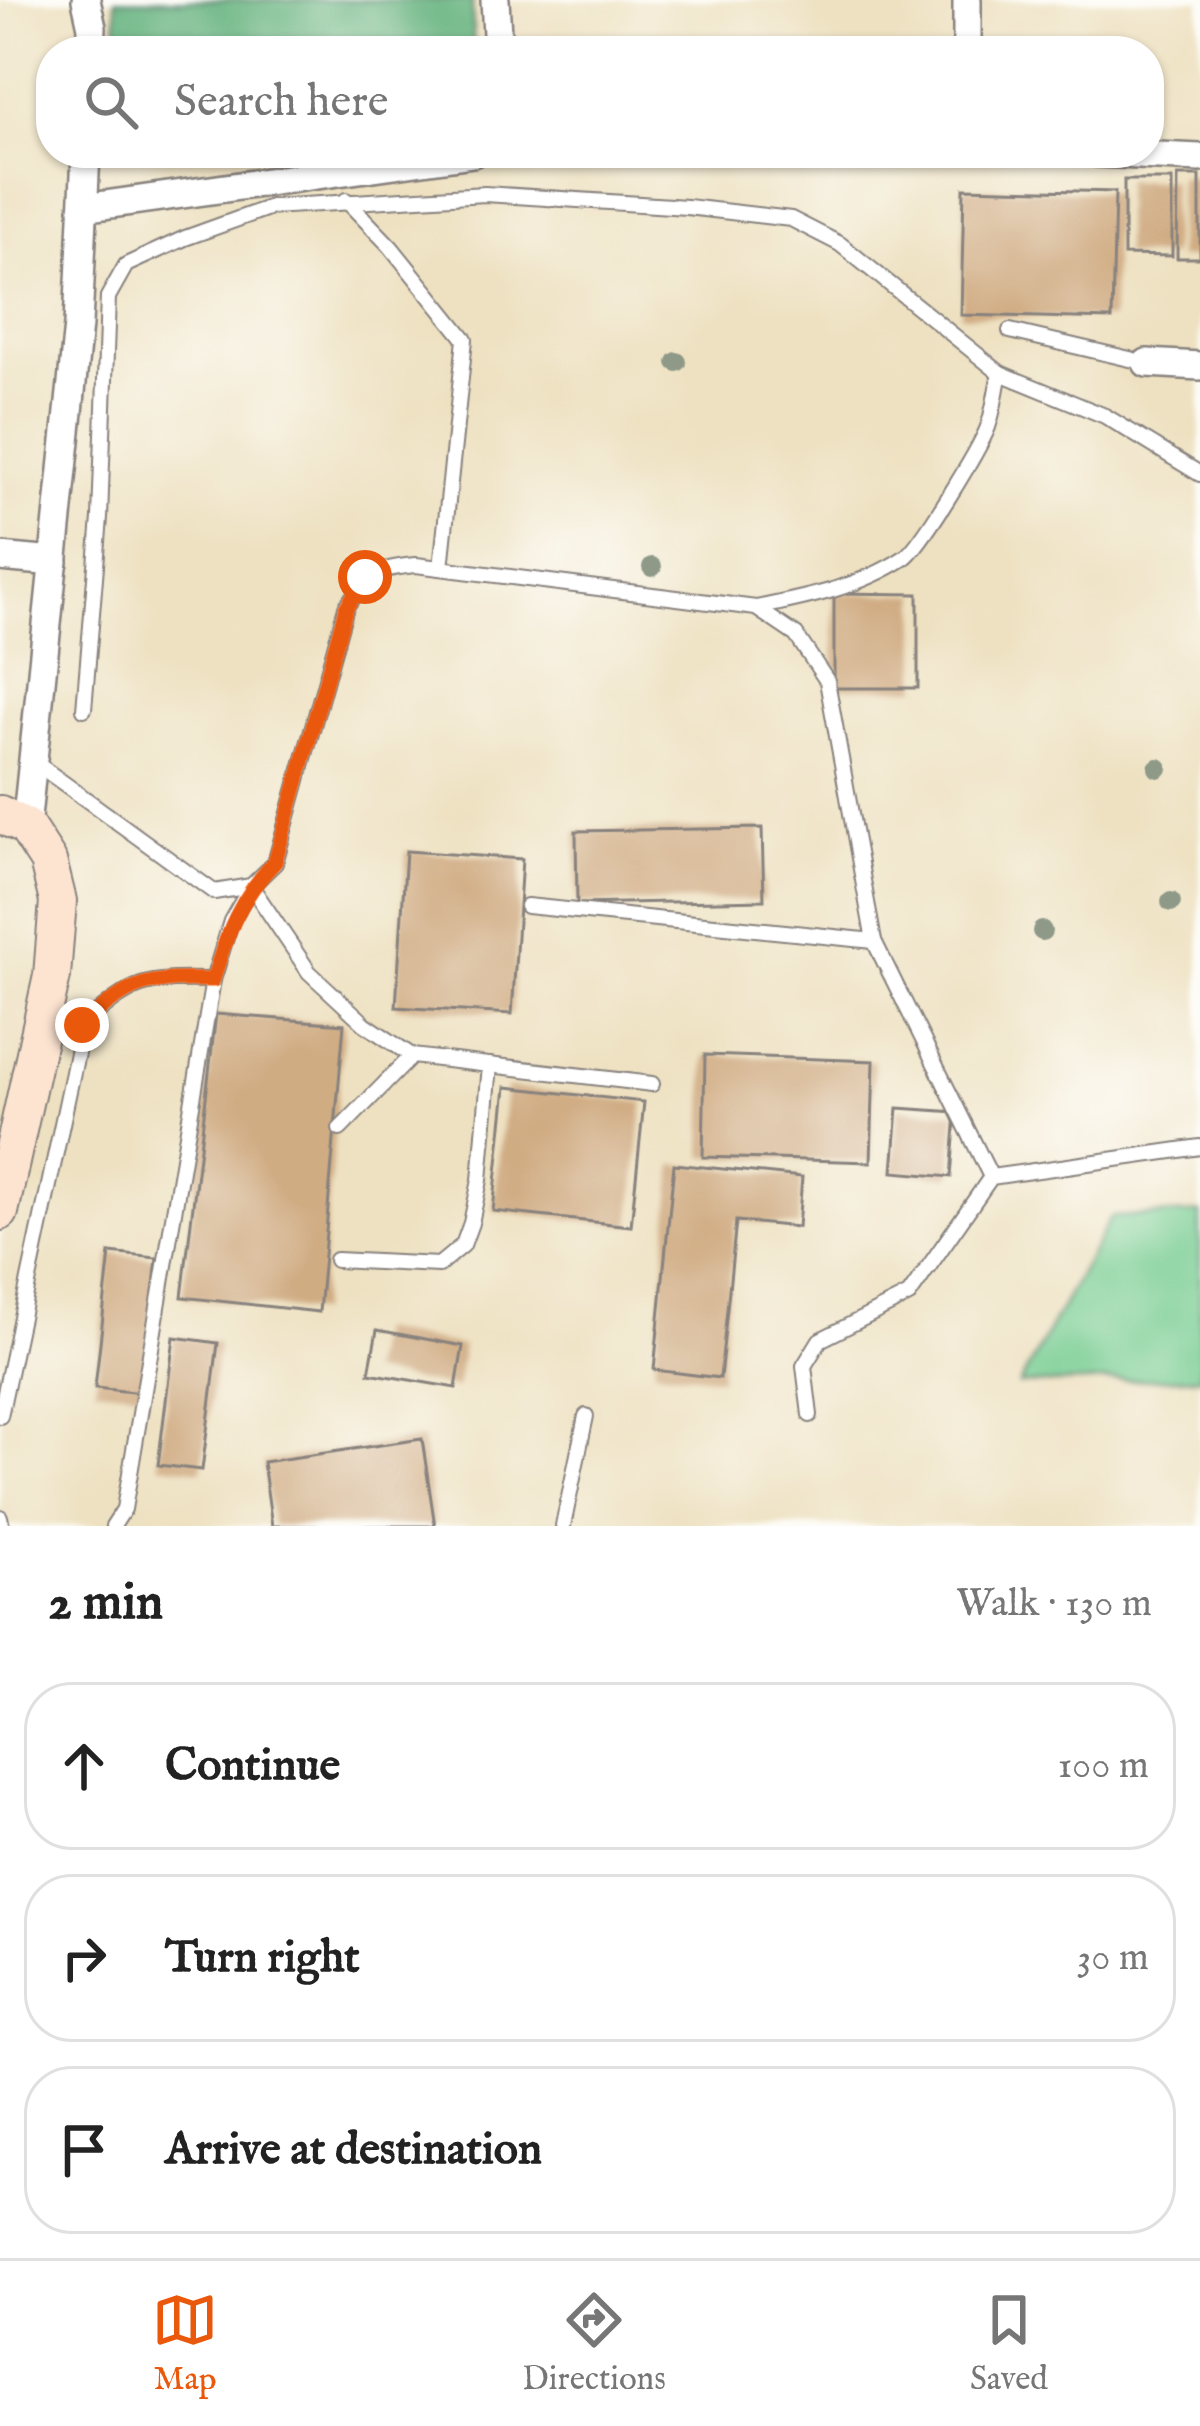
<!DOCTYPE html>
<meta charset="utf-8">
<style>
body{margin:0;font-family:"IM FELL English",serif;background:#f6f6f6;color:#222}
.stop{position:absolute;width:36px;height:36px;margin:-27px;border:9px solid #ea580c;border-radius:50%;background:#fff}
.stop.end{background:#ea580c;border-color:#fff;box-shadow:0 3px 12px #0008}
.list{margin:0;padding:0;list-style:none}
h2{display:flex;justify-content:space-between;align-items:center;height:156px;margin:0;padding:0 48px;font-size:51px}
h2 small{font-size:39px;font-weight:400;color:#767676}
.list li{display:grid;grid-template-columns:78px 1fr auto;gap:36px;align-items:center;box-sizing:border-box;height:168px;margin:0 24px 24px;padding:0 24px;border:3px solid #e0e0e0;border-radius:48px}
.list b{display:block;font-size:45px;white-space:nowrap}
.list em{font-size:39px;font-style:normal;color:#767676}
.icon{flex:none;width:66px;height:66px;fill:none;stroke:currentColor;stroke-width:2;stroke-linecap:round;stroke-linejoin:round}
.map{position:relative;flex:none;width:1200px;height:1526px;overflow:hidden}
.search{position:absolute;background:#fff;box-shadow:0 3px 9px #0004;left:36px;right:36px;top:36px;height:132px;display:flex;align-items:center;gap:30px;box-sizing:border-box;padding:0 42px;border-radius:48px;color:#767676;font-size:45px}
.sheet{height:732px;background:#fff}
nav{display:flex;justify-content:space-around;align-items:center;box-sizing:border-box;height:168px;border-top:3px solid #e0e0e0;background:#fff;font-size:33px;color:#767676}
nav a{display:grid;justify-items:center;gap:6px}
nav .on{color:#ea580c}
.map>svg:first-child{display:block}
</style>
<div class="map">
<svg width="1200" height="1526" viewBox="0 0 1200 1526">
<rect width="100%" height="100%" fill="#fdfcf7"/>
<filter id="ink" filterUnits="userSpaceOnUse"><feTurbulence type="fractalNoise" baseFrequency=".00833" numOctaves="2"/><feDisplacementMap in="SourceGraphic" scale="24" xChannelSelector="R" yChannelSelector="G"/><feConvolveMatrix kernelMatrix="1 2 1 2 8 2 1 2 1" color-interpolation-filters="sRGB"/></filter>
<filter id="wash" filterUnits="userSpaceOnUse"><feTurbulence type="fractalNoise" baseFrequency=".004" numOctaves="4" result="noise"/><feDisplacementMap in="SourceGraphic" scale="48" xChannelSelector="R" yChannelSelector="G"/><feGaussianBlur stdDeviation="2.7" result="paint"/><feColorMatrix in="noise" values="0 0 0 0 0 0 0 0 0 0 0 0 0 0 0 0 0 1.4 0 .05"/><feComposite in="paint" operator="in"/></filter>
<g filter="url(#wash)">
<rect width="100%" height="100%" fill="#eee1c1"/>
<!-- green -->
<path fill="#76cc90" stroke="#4c7766" stroke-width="3" d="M1200,1213v164l-181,8 92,-168z"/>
<!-- forest -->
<path fill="#60b07a" stroke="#41695a" stroke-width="3" d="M115,0h357l2,51h-356z"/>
<g id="blocks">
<!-- building -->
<g fill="#d0ac83">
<path d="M1178,176h22v82h-23z"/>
<path d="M1124,180h48v76l-48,-1z"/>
<path d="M964,188l151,4 -3,127 -151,-4z"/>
<path d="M834,593l84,1v94h-84z"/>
<path d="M762,828l2,72 -187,4 -1,-73z"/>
<path d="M406,851l116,8 -10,155 -116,-7z"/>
<path d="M216,1014l128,10 -25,288 -137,-15z"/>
<path d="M705,1055l169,6 -3,101 -168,-5z"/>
<path d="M506,1087l138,15 -13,124 -138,-15z"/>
<path d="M898,1108l58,4 -5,65 -58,-5z"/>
<path d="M674,1164l128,13 -4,50 -62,-6 -16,157 -66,-8z"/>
<path d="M110,1253l47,5 -15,135 -47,-5z"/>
<path d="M377,1330l86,16 -7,42 -87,-15z"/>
<path d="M174,1337l44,6 -16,127 -44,-5z"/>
<path d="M422,1439l13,87h-163l-9,-64z"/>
</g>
</g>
</g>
<g filter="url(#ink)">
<use href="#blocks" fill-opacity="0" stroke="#88827e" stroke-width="3"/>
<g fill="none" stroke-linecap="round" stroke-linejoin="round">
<defs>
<g id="lane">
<path d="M346,200l45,47 74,92 -24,229"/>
<path d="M1010,331l137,32"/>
<path d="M756,608c50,-10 104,-21 148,-50 16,-10 76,-110 84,-131 6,-17 8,-37 12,-54l105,43 95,58"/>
<path d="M84,709l16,-191 8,-221 18,-32 59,-27 86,-31 214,-13 202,13 104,12 49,25 160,129"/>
<path d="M33,761l181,131 37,-6 24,-23 71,-256c22,-34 29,-38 70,-42l340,43 40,27 31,46 47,260 117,236"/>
<path d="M527,906l347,35"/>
<path d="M213,980l18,-59 20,-35 58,86 56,52 47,32 240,28"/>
<path d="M340,1129l72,-73"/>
<path d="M336,1260l103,5 24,-20 8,-22 9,-43 10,-115"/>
<path d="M810,1415l-6,-49 16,-26 89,-45 82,-118 209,-30"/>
<path d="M0,1416l83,-391c54,-46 59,-46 130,-45l-89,529 -11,17"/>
<path d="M0,1517l2,9"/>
<path d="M563,1526l23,-110"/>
</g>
<g id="street">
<path d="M86,0l6,27 -1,24"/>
<path d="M495,0l3,51"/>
<path d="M967,51v-51"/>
<path d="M1097,153l103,5"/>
<path d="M83,208l390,-55"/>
<path d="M1147,363l53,3"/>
<path d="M0,557l54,5"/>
<path d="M26,827l52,-502 8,-172"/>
</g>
<path id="secondary" d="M0,814l26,13 22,34 10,40 -6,75 -52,236"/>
</defs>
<!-- lane casing -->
<use href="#lane" stroke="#88827e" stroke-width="18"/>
<!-- street casing -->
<use href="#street" stroke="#88827e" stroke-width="32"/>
<!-- secondary casing -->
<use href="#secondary" stroke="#88827e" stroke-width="40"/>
<!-- lane -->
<use href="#lane" stroke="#fff" stroke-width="14"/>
<!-- street -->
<use href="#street" stroke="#fff" stroke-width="27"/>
<!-- secondary -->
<use href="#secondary" stroke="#fde4d1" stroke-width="36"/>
</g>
<!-- trees -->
<g fill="#8e9988">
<circle cx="677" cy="362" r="10"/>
<circle cx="652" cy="567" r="10"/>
<circle cx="1158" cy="768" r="10"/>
<circle cx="1171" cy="902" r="10"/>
<circle cx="1042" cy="931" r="10"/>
</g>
</g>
<g fill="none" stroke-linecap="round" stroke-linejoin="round" filter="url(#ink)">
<!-- route -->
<path stroke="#ea580c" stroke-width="15" d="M82,1025c55,-46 60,-46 131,-45 14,-47 27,-83 62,-118l71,-254 19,-31"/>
</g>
</svg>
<div class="stop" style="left:365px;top:577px"></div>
<div class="stop end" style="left:82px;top:1025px"></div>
<div class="search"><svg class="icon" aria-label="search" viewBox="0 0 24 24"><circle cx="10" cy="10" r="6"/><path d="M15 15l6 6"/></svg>Search here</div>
</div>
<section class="sheet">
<h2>2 min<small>Walk · 130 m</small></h2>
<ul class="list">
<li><svg class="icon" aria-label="ahead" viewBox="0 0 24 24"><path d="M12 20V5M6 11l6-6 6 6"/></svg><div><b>Continue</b></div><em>100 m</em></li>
<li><svg class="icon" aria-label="right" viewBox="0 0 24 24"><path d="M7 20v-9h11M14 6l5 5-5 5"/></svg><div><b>Turn right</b></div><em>30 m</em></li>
<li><svg class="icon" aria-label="arrive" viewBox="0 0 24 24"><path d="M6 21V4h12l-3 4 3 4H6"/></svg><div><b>Arrive at destination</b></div></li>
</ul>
</section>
<nav>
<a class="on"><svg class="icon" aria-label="map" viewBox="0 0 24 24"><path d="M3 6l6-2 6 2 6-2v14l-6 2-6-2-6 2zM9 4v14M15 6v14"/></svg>Map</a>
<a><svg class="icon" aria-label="directions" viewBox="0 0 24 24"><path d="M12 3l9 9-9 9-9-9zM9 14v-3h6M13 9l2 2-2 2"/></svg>Directions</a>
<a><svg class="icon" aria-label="saved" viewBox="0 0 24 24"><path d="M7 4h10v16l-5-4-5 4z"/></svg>Saved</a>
</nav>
